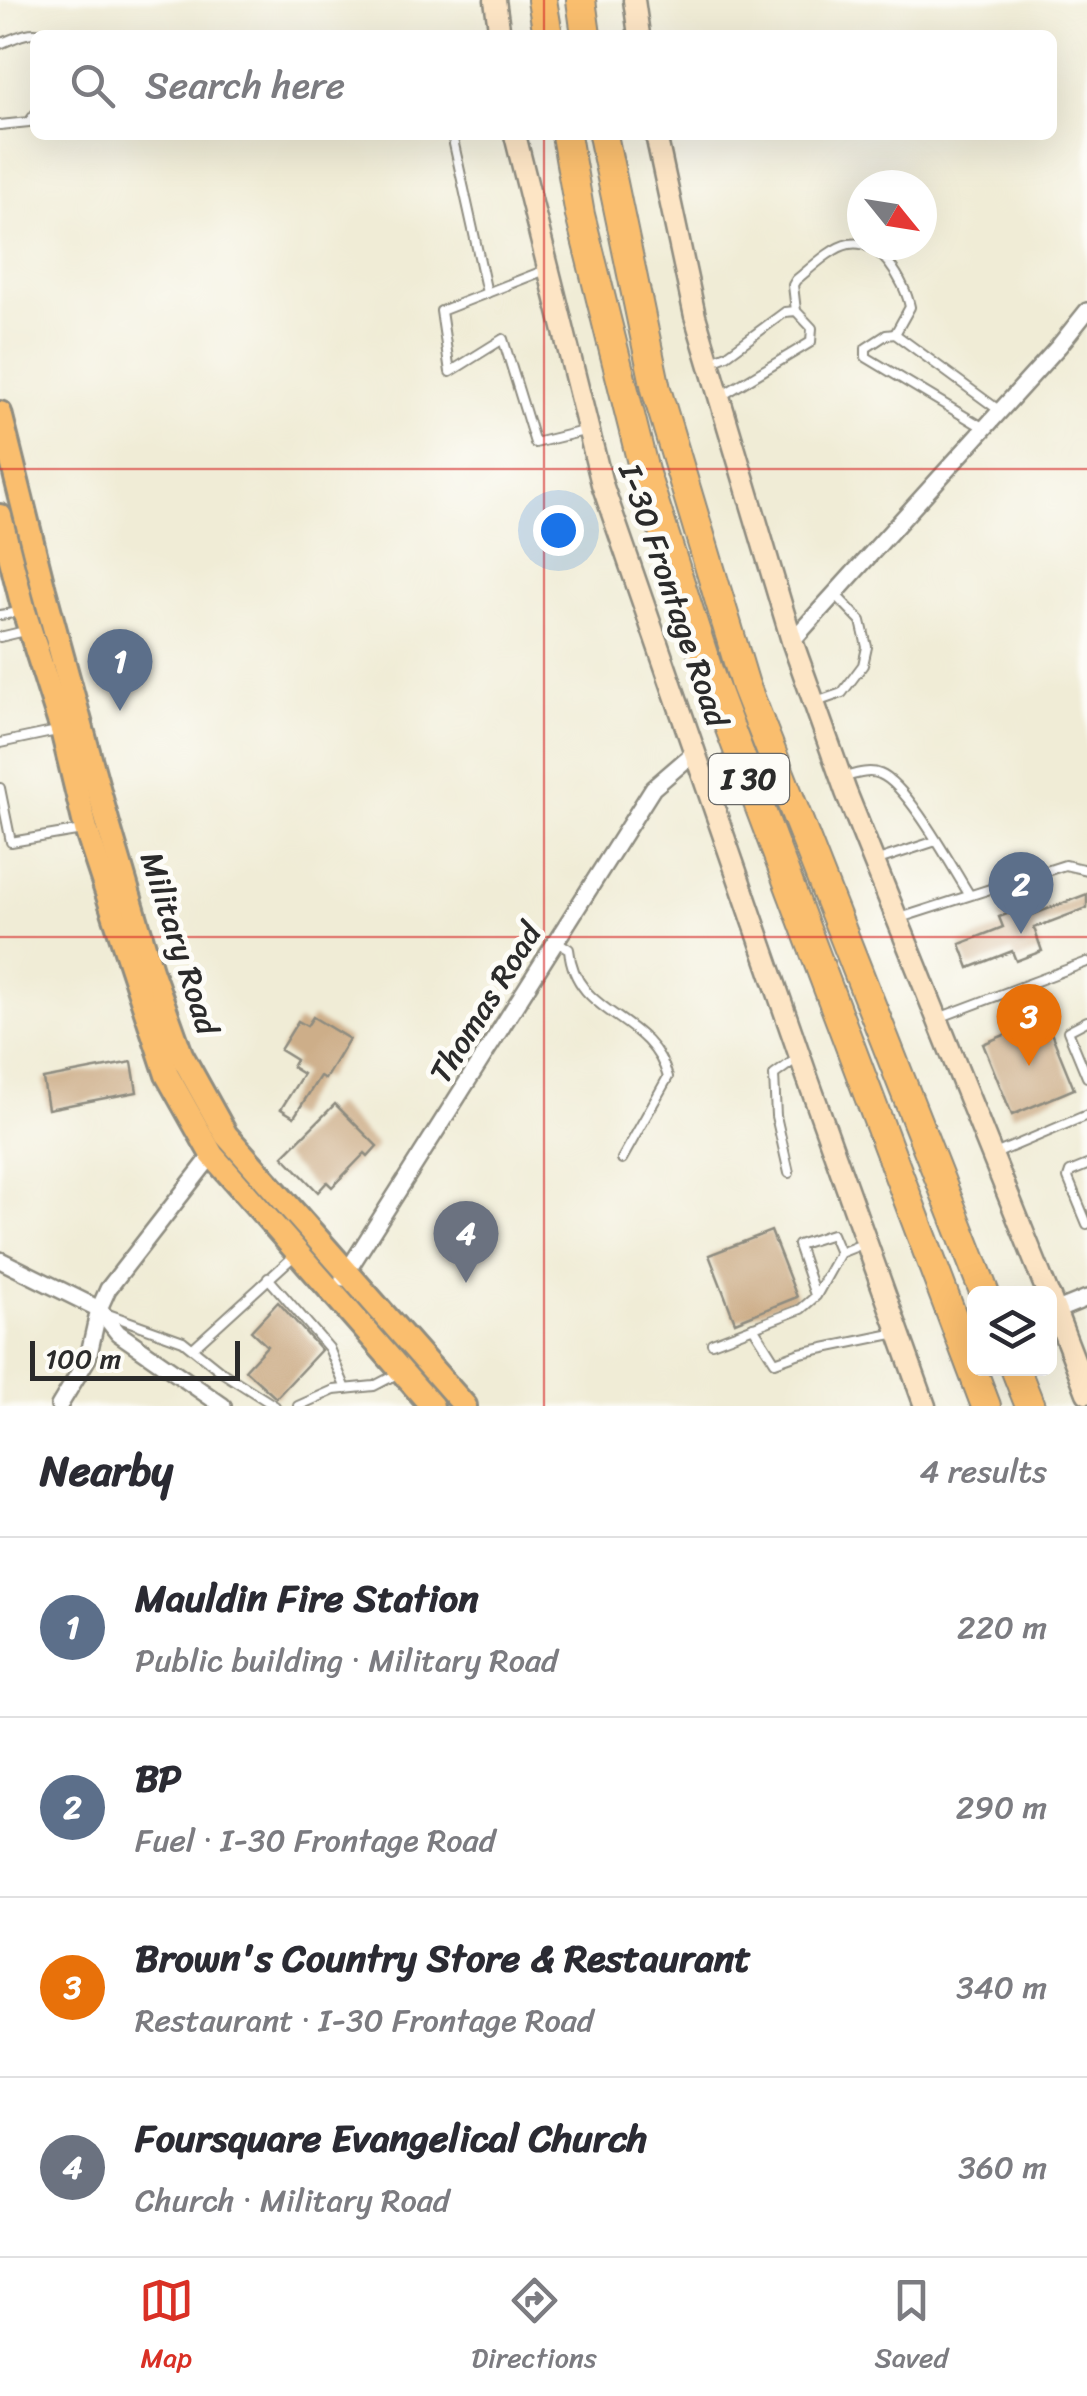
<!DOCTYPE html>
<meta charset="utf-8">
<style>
body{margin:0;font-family:Sriracha,sans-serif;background:#f7f7f7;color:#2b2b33}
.controls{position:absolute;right:30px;bottom:30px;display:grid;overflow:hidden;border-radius:15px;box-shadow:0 10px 40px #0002}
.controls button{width:90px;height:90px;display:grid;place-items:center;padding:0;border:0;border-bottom:2px solid #e1e1e2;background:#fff;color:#2b2b33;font:50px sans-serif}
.compass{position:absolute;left:847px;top:170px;width:90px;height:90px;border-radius:50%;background:#fff;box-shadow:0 10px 40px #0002;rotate:120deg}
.scale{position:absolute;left:30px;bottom:25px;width:210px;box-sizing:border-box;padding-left:10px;border:5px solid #2b2b2b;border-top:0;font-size:28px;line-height:35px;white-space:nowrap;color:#2b2b2b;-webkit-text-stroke:8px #fdfcf7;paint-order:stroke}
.you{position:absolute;left:558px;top:530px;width:35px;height:35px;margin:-25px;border:8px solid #fff;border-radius:50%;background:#1a73e8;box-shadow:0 0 0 15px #1a73e833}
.badge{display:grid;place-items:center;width:65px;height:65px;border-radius:50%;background:#d93025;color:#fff;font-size:32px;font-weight:700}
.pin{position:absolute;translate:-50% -82px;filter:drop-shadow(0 2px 5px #0008)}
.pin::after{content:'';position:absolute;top:52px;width:35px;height:30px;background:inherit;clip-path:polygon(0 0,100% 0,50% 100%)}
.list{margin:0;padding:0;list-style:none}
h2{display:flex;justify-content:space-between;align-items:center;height:130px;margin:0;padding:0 40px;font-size:42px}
h2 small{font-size:32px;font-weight:400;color:#7c7c81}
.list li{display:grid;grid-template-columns:65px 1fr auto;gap:30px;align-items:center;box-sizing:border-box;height:180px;padding:0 40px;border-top:2px solid #e1e1e2}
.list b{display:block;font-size:38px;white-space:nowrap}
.list p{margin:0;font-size:32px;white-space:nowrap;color:#7c7c81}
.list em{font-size:32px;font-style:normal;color:#7c7c81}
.icon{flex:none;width:55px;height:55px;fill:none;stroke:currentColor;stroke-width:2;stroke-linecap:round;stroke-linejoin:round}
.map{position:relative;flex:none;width:1087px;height:1406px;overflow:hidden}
.search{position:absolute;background:#fff;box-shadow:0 10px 40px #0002;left:30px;right:30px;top:30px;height:110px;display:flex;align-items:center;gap:25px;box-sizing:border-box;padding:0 35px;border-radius:15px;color:#7c7c81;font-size:38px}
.sheet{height:850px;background:#fff}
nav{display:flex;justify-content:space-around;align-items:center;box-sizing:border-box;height:140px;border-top:2px solid #e1e1e2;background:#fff;font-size:28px;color:#7c7c81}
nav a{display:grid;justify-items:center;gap:5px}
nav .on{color:#d93025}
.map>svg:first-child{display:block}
</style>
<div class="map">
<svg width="1087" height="1406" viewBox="0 0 1087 1406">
<rect width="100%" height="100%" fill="#fdfcf7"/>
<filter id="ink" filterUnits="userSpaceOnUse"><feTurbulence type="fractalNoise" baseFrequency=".01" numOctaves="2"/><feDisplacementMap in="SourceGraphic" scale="20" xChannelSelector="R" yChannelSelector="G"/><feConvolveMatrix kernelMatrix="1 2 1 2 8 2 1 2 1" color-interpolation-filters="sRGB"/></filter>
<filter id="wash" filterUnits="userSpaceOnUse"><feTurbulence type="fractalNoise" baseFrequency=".0048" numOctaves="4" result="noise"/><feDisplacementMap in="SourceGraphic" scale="40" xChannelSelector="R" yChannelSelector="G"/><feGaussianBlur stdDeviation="2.25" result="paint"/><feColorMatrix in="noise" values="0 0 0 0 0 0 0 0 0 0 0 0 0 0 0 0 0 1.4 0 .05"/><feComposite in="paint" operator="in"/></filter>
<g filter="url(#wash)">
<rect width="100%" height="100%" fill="#f0ecd6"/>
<g id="blocks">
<!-- building -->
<g fill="#cdae89">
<path d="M1087,894v14l-53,20 8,23 -26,10 -4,-10 -43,17 -9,-24 43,-17 -4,-10 27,-10 3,9z"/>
<path d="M313,1017l36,22 -24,40 -5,-3 -26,41 -13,-8 22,-35 -11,-7 4,-7 -16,-10 18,-29 9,5z"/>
<path d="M1045,1018l29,71 -62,26 -29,-71z"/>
<path d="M132,1062l5,30 -89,17 -5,-30z"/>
<path d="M335,1104l42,42 -9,10 -3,-3 -33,34 -5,-5 -9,10 -35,-36z"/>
<path d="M771,1231l26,66 -62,25 -26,-67z"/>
<path d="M278,1302l43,48 -45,48 -31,-28 22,-24 -16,-15z"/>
</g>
</g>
</g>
<g filter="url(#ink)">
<use href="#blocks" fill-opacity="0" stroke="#8e8c80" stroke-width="2.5"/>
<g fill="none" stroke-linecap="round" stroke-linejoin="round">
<defs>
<g id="service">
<path d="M0,44c14,-6 31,-15 45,-9"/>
<path d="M0,125l29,-3 6,-8"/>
<path d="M452,135l35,158"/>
<path d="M548,269l-107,42 9,61 53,-33 32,104 49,-12"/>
<path d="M796,311l-3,-26 3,-5c14,-11 36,-33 53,-36 31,-6 56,38 61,63l-15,27"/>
<path d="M712,361l15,-6 58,-43 11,-1 16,17 -1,14 -88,53"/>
<path d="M984,428l-118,-71v-9l20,-13 9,-1 105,77"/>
<path d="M0,615l20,-3"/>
<path d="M0,637l25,-6"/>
<path d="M816,702l26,-9 21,-28 4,-18 -6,-26 -26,-27"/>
<path d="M0,743l57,-12"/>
<path d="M841,778c12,-3 27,-9 39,-4 27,10 72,93 89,120"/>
<path d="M0,788l11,54 71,-12"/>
<path d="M878,860l58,-19"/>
<path d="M900,918l165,-53 22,5"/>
<path d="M556,941l13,8c6,69 81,63 99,128l-46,82"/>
<path d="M941,1017l146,-55"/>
<path d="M1087,1021l-19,10 19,46"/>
<path d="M995,1154l92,-39"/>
<path d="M1087,1165l-17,7 -2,6 19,46"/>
<path d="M789,1173l-13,-57 -2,-41 22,-16"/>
<path d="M268,1278l61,70 17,41"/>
<path d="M815,1295l-17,-50 34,-11 8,19"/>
<path d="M108,1314l75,27 40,32 52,33"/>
<path d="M753,1327l22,35 25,-9 97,-20"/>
<path d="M712,1343l89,-34 15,-13 24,-43 25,-10"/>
<path d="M193,1348l101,-92"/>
<path d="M298,1406l36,-16 40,-4 23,-12"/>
</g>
<g id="minor">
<path d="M792,641l267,-295 28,-35"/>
<path d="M0,1260l99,49 19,24 105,73"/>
<path d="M343,1278l310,-490 43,-37"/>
<path d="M1055,1311l32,-13"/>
<path d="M59,1406l29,-48 11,-49 9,-20 104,-134"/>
</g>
<g id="secondary">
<path d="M495,0l5,35"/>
<path d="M634,0l5,35"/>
<path d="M515,135l87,349 203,587 120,335"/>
<path d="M656,135l39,181 97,325 54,151 202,502"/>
<path d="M1050,1297l37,96"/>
</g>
<g id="primary">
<path d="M0,413l44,177 64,234 43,146 30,84 45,81 239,271"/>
<path d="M0,516l24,95 38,119 24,99 81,246 45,80 220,251"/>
</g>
<g id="motorway">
<path d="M542,0l6,35"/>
<path d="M581,0l5,35"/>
<path d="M566,135l14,80 64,256 65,202 277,733"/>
<path d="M603,135l53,254 89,296 240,609"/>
<path d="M1015,1368l15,38"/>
</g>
</defs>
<!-- service casing -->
<use href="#service" stroke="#8e8c80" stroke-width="12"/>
<!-- minor casing -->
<use href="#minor" stroke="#8e8c80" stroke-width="20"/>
<!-- secondary casing -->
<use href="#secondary" stroke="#8e8c80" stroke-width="25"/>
<!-- primary casing -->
<use href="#primary" stroke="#8e8c80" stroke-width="28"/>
<!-- motorway casing -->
<use href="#motorway" stroke="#8e8c80" stroke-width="32"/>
<!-- service -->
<use href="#service" stroke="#fff" stroke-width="8"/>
<!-- minor -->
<use href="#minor" stroke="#fff" stroke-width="15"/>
<!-- secondary -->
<use href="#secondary" stroke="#fde5c5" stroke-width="20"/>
<!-- primary -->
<use href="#primary" stroke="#fabe6e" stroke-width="22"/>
<!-- motorway -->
<use href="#motorway" stroke="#fabe6e" stroke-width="28"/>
</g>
</g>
<!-- grid -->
<path fill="none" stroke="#d62828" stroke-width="2.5" stroke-opacity="0.55" d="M544,0v35M544,135v1271M0,469h1087M0,937h1087"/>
<g text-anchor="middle" stroke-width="10" stroke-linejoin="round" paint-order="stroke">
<!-- shield labels -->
<rect fill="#fdfcf7" stroke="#6a6a68" stroke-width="2.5" x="709" y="754" width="80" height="50" rx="8"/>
<g font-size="30" font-weight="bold" fill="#2b2b2b">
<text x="749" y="789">I 30</text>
</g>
<!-- street labels -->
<g font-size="32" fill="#2b2b2b" stroke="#fdfcf7">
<text transform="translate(674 595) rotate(71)" y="11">I-30 Frontage Road</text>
<text transform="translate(180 943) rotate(72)" y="11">Military Road</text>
<text transform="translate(485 1003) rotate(-58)" y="11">Thomas Road</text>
</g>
</g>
</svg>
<div class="controls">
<button><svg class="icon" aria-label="layers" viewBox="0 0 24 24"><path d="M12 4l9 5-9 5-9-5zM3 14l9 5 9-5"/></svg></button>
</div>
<svg class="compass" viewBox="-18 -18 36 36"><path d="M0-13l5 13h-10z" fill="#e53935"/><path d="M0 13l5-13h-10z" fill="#7c7c81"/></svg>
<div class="scale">100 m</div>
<div class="you"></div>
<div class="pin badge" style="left:120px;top:711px;background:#5c6f8a">1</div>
<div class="pin badge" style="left:1021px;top:934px;background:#5c6f8a">2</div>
<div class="pin badge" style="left:1029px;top:1066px;background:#e8710a">3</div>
<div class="pin badge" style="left:466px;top:1283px;background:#6b7280">4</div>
<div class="search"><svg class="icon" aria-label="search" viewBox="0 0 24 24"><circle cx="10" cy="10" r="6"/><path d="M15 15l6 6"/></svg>Search here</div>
</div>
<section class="sheet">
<h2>Nearby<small>4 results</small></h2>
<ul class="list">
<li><span class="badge" style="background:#5c6f8a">1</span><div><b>Mauldin Fire Station</b><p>Public building · Military Road</p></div><em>220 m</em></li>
<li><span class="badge" style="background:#5c6f8a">2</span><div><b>BP</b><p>Fuel · I-30 Frontage Road</p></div><em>290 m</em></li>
<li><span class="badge" style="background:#e8710a">3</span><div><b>Brown's Country Store &amp; Restaurant</b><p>Restaurant · I-30 Frontage Road</p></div><em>340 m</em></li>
<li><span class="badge" style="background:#6b7280">4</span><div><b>Foursquare Evangelical Church</b><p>Church · Military Road</p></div><em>360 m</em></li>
</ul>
</section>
<nav>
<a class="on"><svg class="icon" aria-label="map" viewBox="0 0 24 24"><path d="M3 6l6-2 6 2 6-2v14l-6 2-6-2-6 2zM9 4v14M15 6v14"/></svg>Map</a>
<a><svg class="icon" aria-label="directions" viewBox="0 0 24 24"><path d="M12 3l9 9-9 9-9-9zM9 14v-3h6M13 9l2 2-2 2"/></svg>Directions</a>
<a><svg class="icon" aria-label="saved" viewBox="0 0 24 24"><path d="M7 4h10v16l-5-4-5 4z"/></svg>Saved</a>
</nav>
